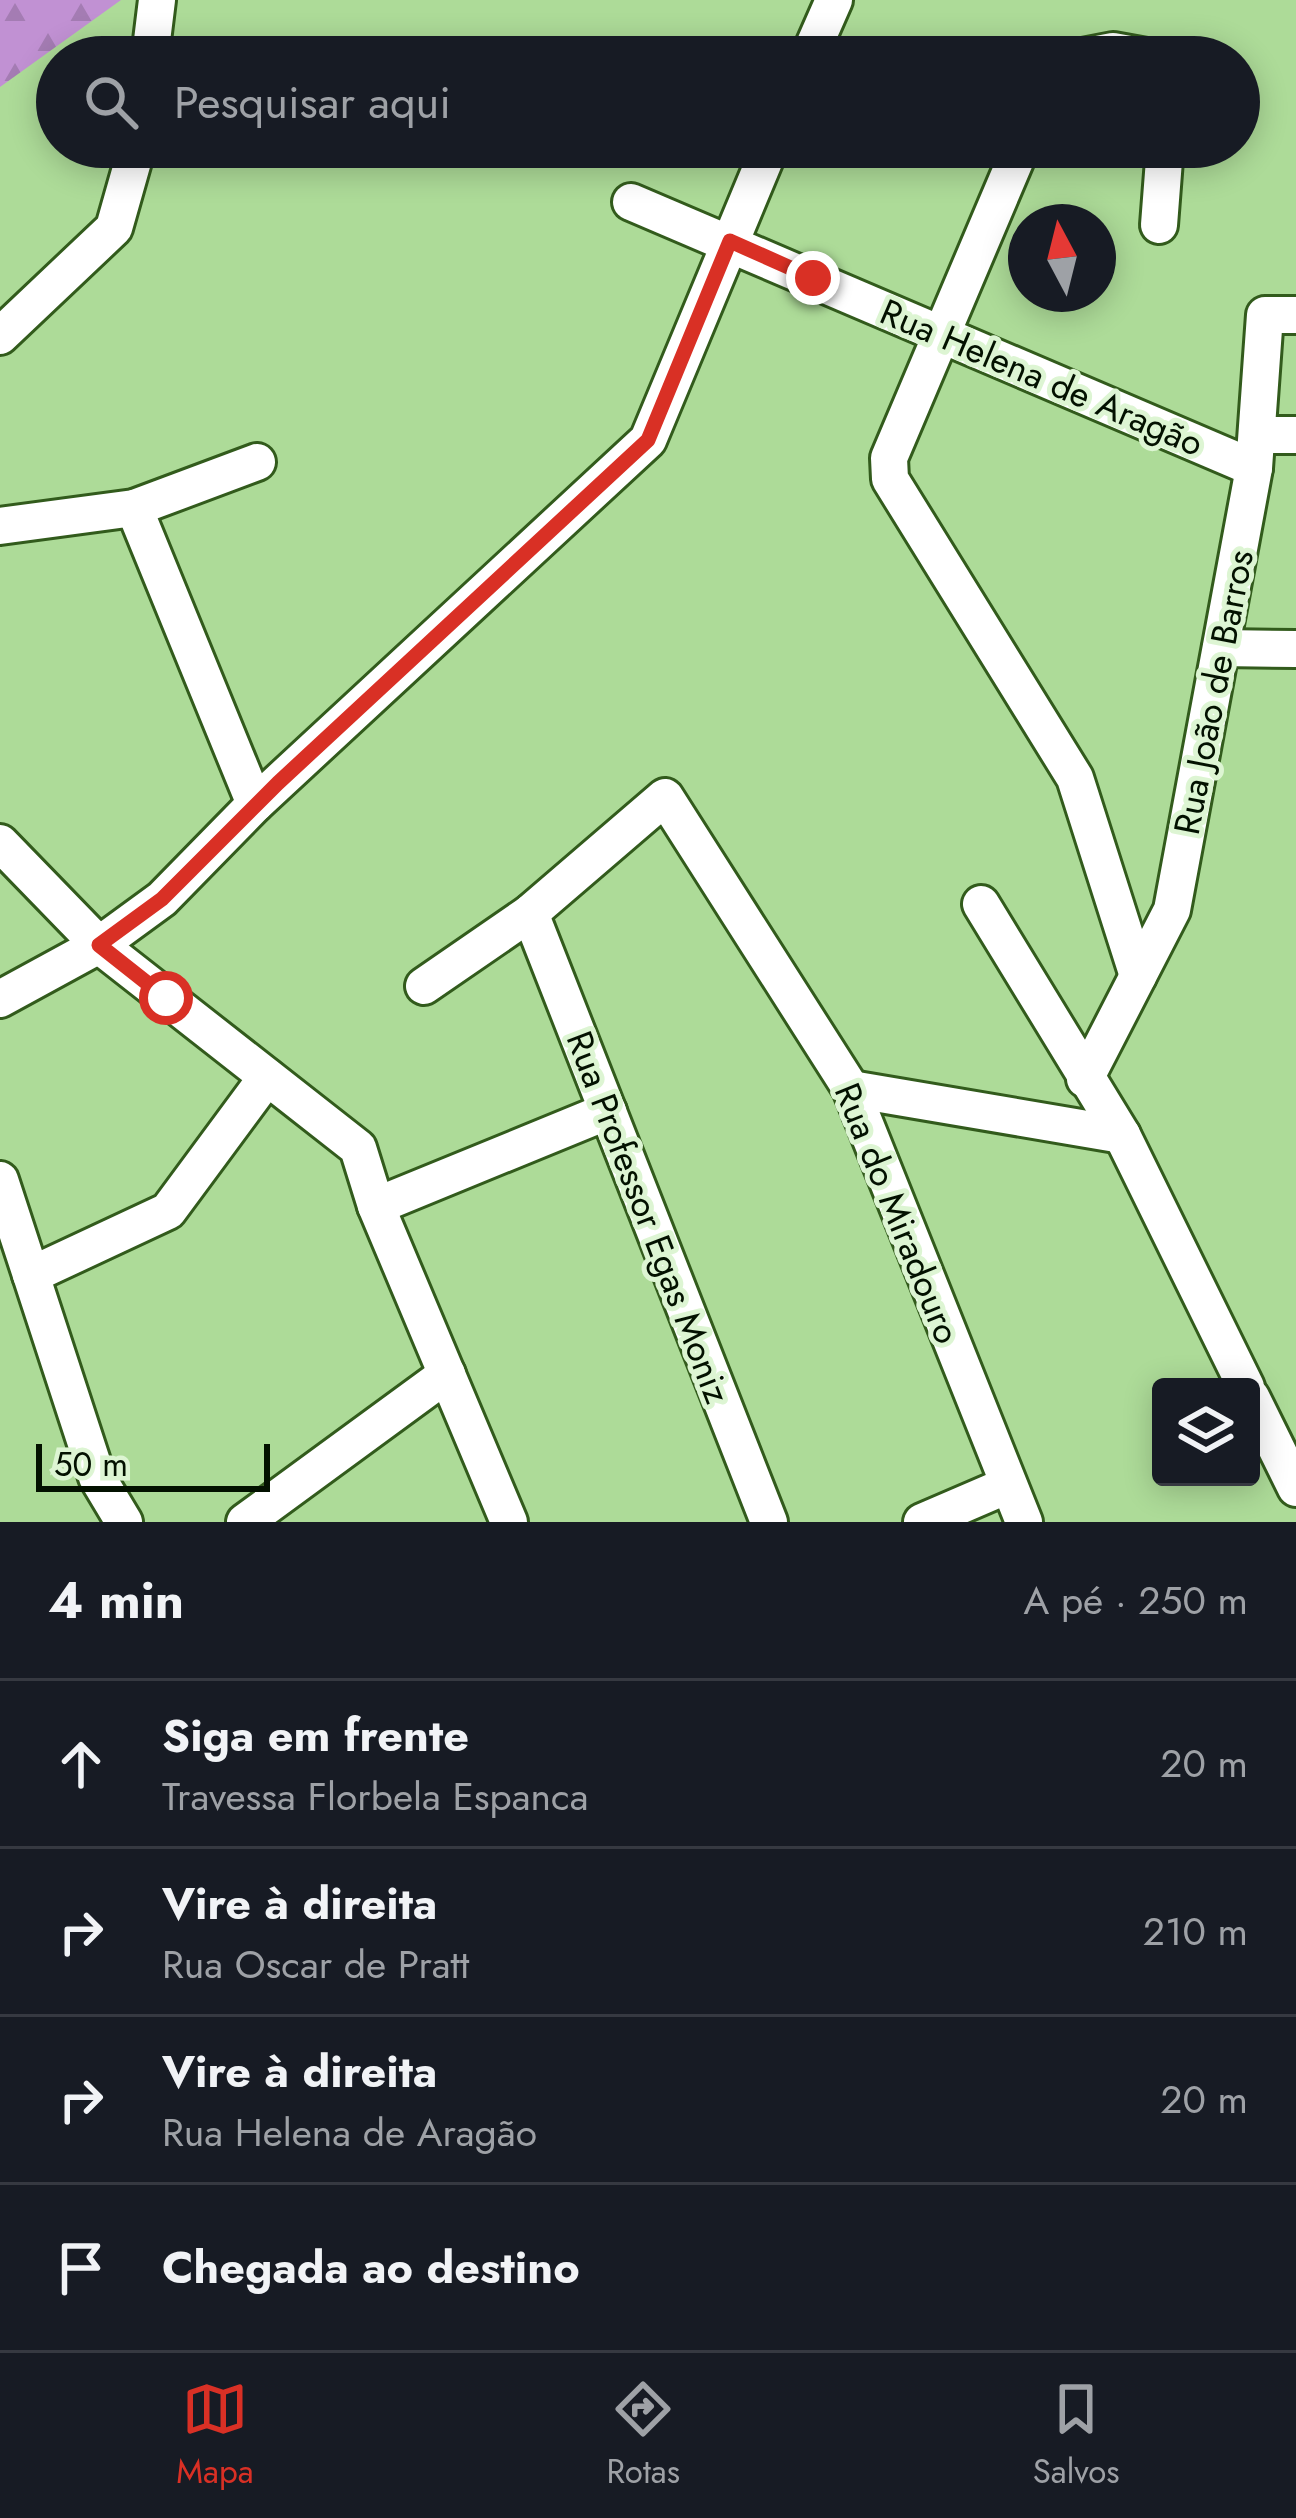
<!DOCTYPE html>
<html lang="pt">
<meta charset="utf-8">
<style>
body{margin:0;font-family:Jost,sans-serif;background:#20242c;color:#f1f3f6}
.controls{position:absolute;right:36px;bottom:36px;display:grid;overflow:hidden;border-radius:12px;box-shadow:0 6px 30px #0003}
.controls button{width:108px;height:108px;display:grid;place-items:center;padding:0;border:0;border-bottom:3px solid #363941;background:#171b24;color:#f1f3f6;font:60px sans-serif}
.compass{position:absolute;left:1008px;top:204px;width:108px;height:108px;border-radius:50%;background:#171b24;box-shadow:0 6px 30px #0003;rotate:353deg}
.scale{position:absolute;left:36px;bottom:30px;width:234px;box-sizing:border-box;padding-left:12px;border:6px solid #031100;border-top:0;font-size:33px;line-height:42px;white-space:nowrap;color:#031100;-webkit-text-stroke:9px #ddf5d3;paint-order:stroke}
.stop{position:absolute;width:36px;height:36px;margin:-27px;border:9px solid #d93025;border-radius:50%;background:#fff}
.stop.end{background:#d93025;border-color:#fff;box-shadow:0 3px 12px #0008}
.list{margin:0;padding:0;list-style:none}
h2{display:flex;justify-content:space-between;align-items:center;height:156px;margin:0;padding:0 48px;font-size:51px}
h2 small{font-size:39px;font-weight:400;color:#9ea1a6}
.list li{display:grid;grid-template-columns:78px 1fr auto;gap:36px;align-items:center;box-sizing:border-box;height:168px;padding:0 48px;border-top:3px solid #363941}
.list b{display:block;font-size:45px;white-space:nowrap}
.list p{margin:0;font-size:39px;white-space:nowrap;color:#9ea1a6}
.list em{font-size:39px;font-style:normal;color:#9ea1a6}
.icon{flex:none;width:66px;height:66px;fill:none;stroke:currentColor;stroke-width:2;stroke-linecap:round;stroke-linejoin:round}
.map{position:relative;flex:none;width:1296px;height:1522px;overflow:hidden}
.search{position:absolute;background:#171b24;box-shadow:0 6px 30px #0003;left:36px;right:36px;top:36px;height:132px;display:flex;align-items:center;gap:30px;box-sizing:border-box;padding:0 42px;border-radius:66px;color:#9ea1a6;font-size:45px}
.sheet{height:828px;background:#171b24}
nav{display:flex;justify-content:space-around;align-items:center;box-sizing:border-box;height:168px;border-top:3px solid #363941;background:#171b24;font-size:33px;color:#9ea1a6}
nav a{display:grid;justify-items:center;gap:6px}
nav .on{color:#d93025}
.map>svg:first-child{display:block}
</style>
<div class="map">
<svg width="1296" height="1522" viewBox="0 0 1296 1522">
<defs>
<pattern id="forest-firs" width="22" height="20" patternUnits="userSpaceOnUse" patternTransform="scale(3)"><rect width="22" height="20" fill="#c191d3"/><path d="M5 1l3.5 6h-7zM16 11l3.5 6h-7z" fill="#a47cb3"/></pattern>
</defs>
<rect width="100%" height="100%" fill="#addb98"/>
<!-- forest -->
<path fill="url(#forest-firs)" d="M0,0h121l-121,87z"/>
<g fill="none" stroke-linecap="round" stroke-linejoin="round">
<defs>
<g id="street">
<path d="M150,57l7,-57"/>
<path d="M809,57l25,-57"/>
<path d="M1082,57l31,-6 33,6"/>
<path d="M1021,147l-132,311 1,21 185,299 63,198"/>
<path d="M631,202l623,266"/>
<path d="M1159,225l6,-78"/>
<path d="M0,336l114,-108 23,-81"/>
<path d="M1257,435h39"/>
<path d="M134,508l121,296"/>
<path d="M0,526l134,-18 123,-46"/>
<path d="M1221,648l75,1"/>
<path d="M0,843l99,102 259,203 18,58 133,316"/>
<path d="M981,904l141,231 124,252"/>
<path d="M530,913l239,609"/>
<path d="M424,986l106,-73 135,-116 186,292 173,433"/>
<path d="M0,999l99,-54 63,-46 93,-95 393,-364 122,-293"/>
<path d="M1085,1079l87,-169 82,-442 11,-153h31"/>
<path d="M851,1089l271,46"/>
<path d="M0,1180l97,297 27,45"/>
<path d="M376,1206l232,-95"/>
<path d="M31,1275l137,-64 99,-134"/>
<path d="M1251,1397l45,91"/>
<path d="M245,1522l202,-148"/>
<path d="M922,1522l86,-37"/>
</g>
</defs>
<!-- street casing -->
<use href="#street" stroke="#325b1c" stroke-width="42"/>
<!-- street -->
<use href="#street" stroke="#fff" stroke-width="36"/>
</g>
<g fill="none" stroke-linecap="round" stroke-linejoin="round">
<!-- route -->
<path stroke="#d93025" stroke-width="15" d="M166,998l-67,-53 63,-46 116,-116 370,-343 82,-199 83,37"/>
</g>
<g text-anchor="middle" stroke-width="10" stroke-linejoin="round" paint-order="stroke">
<!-- street labels -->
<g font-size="36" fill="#031100" stroke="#ddf5d3">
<text transform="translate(1042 377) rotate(23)" y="13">Rua Helena de Aragão</text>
<text transform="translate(1213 692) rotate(-79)" y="13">Rua João de Barros</text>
<text transform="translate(898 1213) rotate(68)" y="13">Rua do Miradouro</text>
<text transform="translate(649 1217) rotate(69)" y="13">Rua Professor Egas Moniz</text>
</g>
</g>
</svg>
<div class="controls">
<button><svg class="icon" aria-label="layers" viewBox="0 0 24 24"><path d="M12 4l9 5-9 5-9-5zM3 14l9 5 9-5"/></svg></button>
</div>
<svg class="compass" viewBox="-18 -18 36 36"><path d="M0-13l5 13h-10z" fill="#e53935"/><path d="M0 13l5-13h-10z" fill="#9ea1a6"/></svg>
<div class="scale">50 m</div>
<div class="stop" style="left:166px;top:998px"></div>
<div class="stop end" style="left:813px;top:278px"></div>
<div class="search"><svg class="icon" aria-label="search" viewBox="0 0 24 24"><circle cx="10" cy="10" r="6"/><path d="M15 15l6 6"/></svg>Pesquisar aqui</div>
</div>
<section class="sheet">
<h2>4 min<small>A pé · 250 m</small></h2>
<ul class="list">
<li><svg class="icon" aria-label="ahead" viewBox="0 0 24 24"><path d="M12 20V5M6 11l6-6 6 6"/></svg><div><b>Siga em frente</b><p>Travessa Florbela Espanca</p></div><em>20 m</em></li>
<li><svg class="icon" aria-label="right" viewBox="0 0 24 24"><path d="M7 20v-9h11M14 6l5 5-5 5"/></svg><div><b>Vire à direita</b><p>Rua Oscar de Pratt</p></div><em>210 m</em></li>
<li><svg class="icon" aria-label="right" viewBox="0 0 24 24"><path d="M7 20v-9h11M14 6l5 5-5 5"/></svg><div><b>Vire à direita</b><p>Rua Helena de Aragão</p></div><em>20 m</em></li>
<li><svg class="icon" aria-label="arrive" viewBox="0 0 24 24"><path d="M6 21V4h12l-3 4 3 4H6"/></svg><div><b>Chegada ao destino</b></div></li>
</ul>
</section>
<nav>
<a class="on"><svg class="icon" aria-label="map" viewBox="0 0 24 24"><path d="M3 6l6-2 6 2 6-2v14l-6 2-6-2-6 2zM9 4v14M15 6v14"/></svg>Mapa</a>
<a><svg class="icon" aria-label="directions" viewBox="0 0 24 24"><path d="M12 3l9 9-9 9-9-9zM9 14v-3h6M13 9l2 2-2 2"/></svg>Rotas</a>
<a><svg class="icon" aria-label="saved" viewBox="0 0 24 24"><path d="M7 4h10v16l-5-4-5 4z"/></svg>Salvos</a>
</nav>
